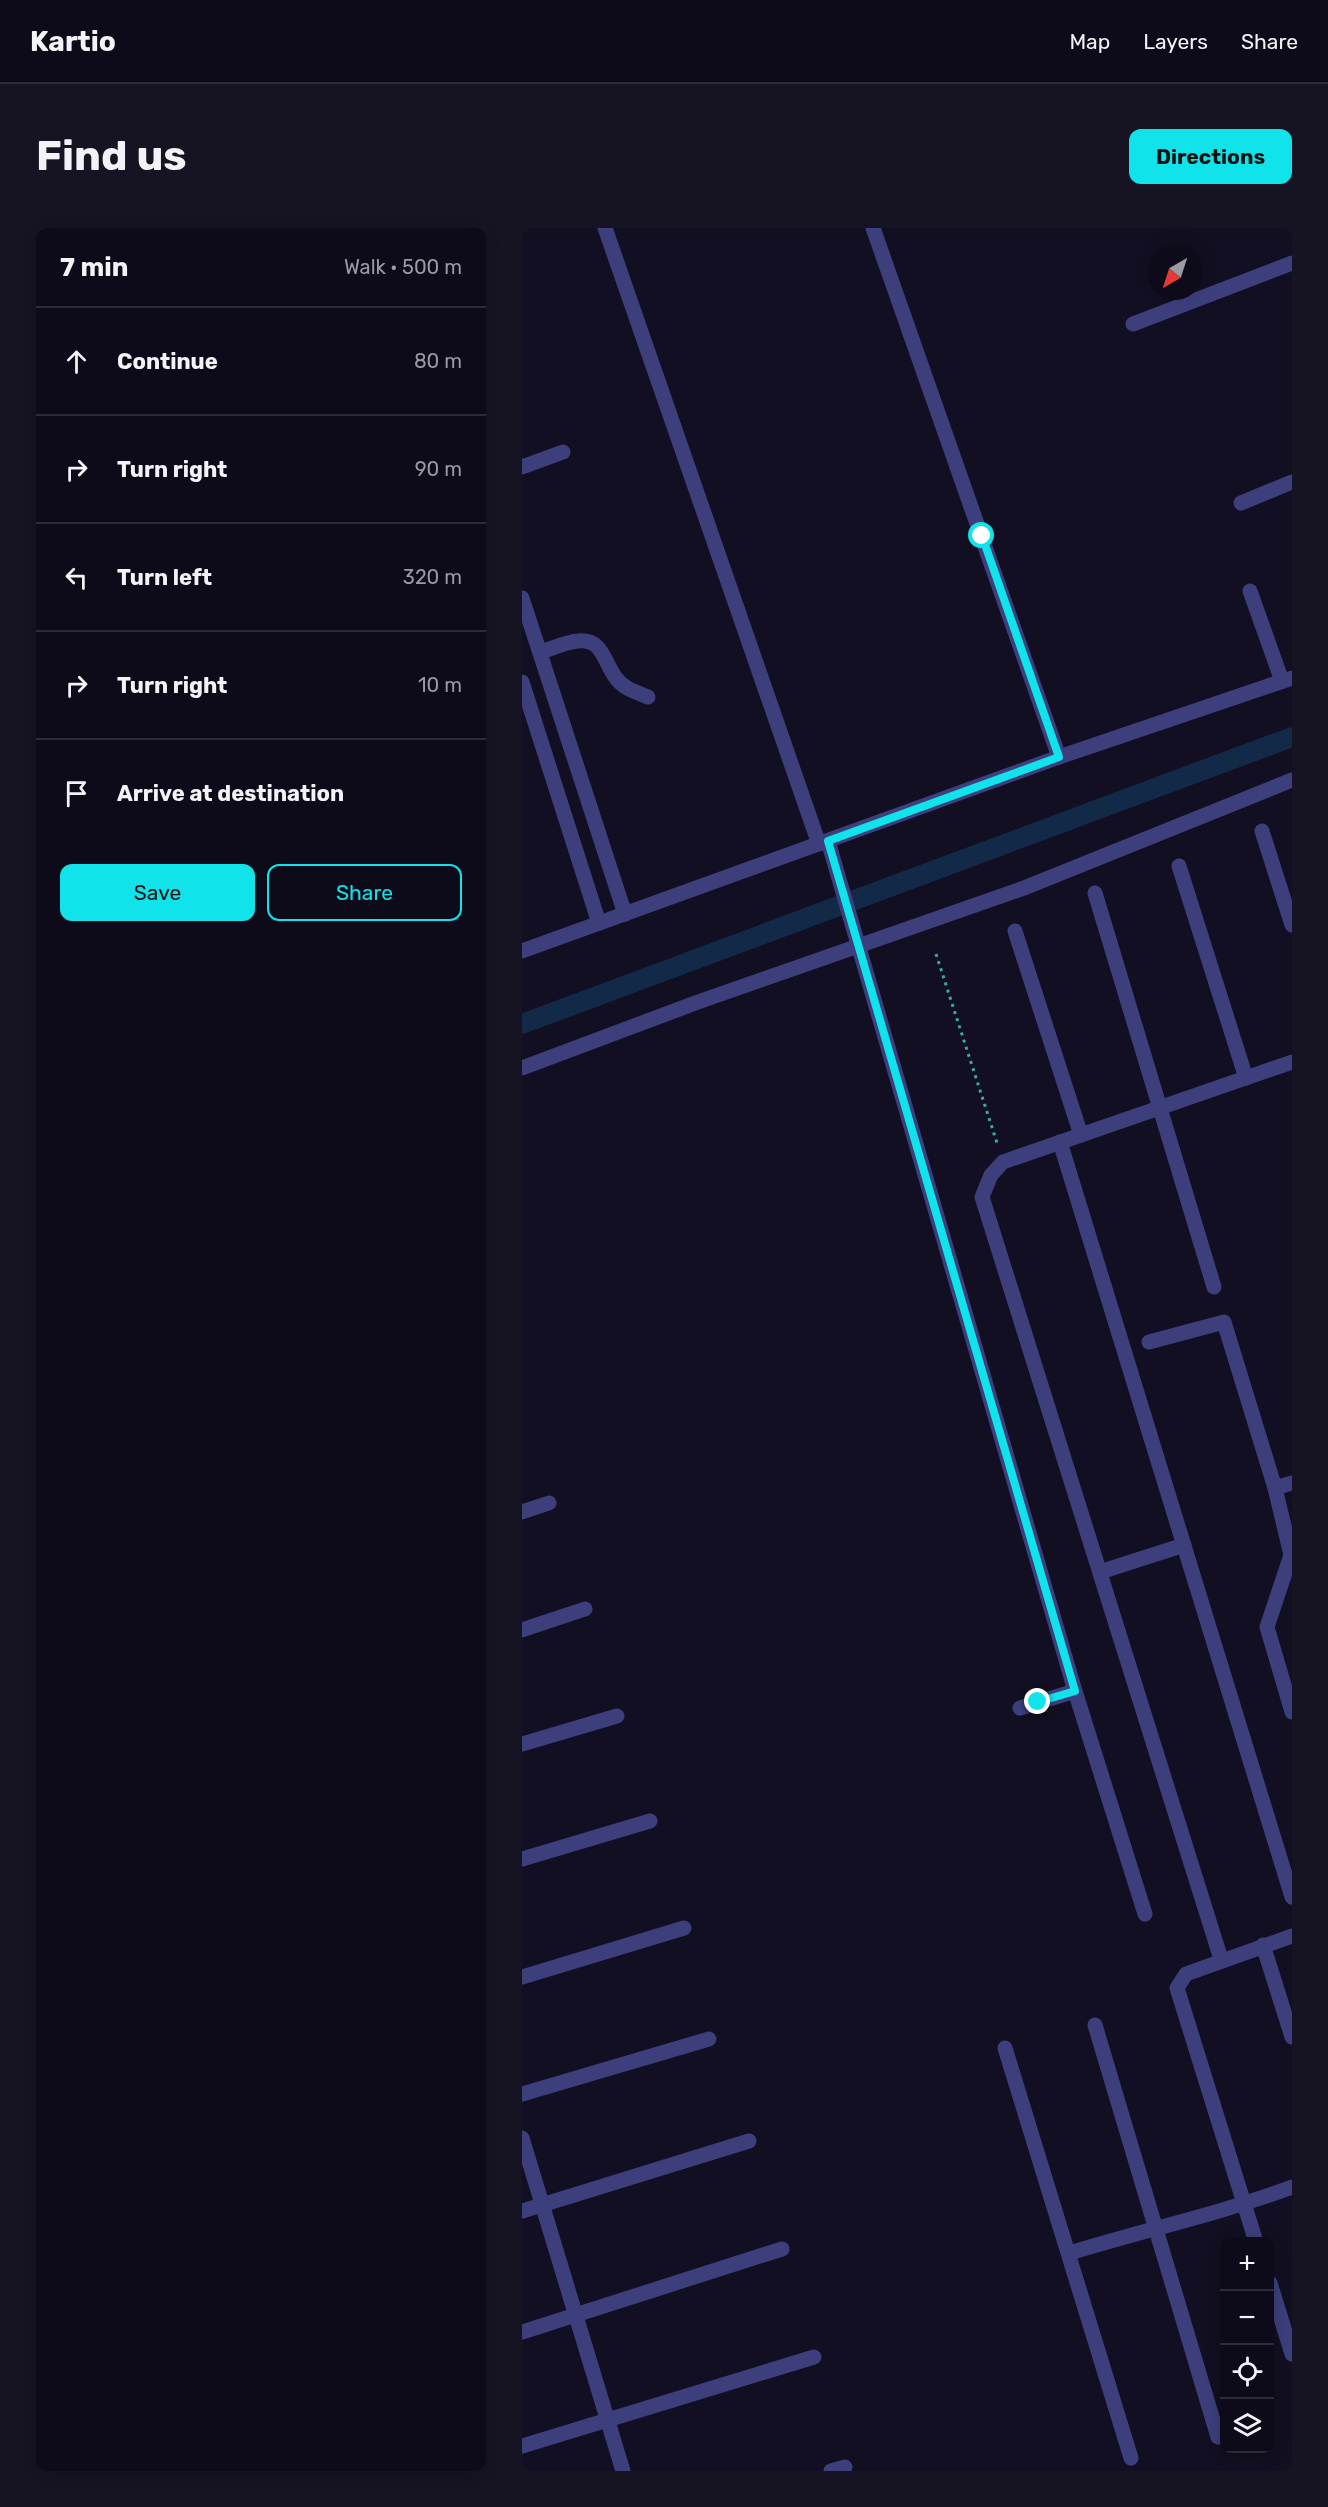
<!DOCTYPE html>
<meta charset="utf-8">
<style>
body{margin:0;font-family:Rubik,sans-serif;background:#161422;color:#f1f3f6}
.controls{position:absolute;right:18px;bottom:18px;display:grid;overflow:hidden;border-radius:12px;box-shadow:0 3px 15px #0003}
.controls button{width:54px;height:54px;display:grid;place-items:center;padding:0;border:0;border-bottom:2px solid #2d2b38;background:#0d0b19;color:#f1f3f6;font:30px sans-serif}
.compass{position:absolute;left:626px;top:18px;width:54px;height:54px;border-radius:50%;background:#0d0b19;box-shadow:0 3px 15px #0003;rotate:219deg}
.stop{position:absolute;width:18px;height:18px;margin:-14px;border:4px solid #10e3ea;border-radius:50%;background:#fff}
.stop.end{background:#10e3ea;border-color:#fff;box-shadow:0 2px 6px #0008}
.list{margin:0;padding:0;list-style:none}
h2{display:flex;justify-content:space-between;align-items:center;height:78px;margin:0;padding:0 24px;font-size:26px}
h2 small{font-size:20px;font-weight:400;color:#9a9ba2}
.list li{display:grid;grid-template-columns:39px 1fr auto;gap:18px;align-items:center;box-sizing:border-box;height:108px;padding:0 24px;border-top:2px solid #2d2b38}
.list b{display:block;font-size:22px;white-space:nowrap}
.list em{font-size:20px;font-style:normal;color:#9a9ba2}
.actions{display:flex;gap:12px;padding:18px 24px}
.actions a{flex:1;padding:14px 0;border:2px solid #10e3ea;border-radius:12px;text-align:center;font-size:21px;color:#10e3ea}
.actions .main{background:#10e3ea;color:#111}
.icon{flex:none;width:33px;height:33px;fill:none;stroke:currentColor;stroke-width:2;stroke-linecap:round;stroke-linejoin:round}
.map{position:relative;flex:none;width:770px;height:2243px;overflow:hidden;border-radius:12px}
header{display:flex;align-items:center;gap:36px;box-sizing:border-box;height:84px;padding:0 30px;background:#0d0b19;border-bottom:2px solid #2d2b38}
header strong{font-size:28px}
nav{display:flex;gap:33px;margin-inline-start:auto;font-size:21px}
.intro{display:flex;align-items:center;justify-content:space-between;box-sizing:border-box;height:144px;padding:0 36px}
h1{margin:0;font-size:42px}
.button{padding:15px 27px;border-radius:12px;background:#10e3ea;color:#111;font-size:21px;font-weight:700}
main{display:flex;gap:36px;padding:0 36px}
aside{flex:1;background:#0d0b19;border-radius:12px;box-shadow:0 3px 15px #0003}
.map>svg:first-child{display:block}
</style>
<header>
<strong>Kartio</strong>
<nav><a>Map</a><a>Layers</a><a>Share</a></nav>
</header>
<div class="intro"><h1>Find us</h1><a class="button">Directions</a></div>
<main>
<aside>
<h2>7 min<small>Walk · 500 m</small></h2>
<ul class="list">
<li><svg class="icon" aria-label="ahead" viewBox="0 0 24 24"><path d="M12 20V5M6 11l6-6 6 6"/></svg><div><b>Continue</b></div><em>80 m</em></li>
<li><svg class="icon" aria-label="right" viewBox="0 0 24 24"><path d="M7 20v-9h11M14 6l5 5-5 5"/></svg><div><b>Turn right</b></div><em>90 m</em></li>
<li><svg class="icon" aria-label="left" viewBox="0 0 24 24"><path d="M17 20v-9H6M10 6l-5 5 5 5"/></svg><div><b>Turn left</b></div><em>320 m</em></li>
<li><svg class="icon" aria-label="right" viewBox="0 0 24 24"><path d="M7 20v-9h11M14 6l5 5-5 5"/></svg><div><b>Turn right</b></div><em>10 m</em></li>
<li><svg class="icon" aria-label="arrive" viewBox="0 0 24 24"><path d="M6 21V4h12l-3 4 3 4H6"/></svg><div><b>Arrive at destination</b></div></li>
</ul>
<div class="actions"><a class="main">Save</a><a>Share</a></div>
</aside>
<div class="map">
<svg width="770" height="2243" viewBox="0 0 770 2243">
<rect width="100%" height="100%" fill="#110f21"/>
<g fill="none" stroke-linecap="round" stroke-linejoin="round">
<!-- canal -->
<path stroke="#122a47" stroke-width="20" d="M0,796l770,-287"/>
<!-- path -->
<path stroke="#37ab9c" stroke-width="3" stroke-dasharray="3 4.5" stroke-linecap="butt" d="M414,726l62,192"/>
<!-- minor -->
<g stroke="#3d3f7d" stroke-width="15">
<path d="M83,0l214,616"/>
<path d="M351,0l186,529"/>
<path d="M611,96l159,-61"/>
<path d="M0,239l41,-15"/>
<path d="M719,275l51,-21"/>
<path d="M728,363l32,90"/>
<path d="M0,370l103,316"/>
<path d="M19,424c12,-4 25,-10 37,-11 25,-3 26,22 38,37 8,11 20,14 32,19"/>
<path d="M0,454l77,241"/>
<path d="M740,603l30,94"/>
<path d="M306,613l247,850 70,223"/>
<path d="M657,638l67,212"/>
<path d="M573,665l119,394"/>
<path d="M493,703l66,204"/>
<path d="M0,723l537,-194 233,-79"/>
<path d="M0,840l176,-66 326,-114 268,-108"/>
<path d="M538,914l232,755"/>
<path d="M627,1114l75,-20 51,166"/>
<path d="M770,1255l-17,5 16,67 -24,72 25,85"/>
<path d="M0,1284l27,-9"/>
<path d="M578,1344l84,-27"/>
<path d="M0,1402l63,-21"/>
<path d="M498,1480l55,-17"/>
<path d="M0,1516l95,-28"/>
<path d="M0,1631l128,-38"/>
<path d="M741,1717l29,92"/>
<path d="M699,1731l-239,-762 9,-22 12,-13 289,-100"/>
<path d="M0,1749l162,-49"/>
<path d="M573,1797l123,412"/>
<path d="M483,1820l126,410"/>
<path d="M0,1866l187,-55"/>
<path d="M0,1910l101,333"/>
<path d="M0,1983l227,-70"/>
<path d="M734,2014l-79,-254 9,-14 106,-38"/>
<path d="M548,2025c74,-23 150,-39 222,-66"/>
<path d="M748,2055l22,71"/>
<path d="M0,2104l260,-83"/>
<path d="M0,2218l292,-89"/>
<path d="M309,2243l14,-4"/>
</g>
</g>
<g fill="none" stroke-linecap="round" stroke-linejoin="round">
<!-- route -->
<path stroke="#10e3ea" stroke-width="8" d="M460,308l77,221 -231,84 247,850 -37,11"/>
</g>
</svg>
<div class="controls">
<button>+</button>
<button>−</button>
<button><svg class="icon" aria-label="locate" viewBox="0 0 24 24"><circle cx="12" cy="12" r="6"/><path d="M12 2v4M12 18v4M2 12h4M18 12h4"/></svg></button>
<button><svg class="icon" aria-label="layers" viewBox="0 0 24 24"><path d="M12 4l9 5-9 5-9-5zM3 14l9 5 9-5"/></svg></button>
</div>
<svg class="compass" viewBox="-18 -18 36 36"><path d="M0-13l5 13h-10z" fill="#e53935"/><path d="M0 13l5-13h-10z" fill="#9a9ba2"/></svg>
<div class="stop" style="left:460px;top:308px"></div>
<div class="stop end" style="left:516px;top:1474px"></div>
</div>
</main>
